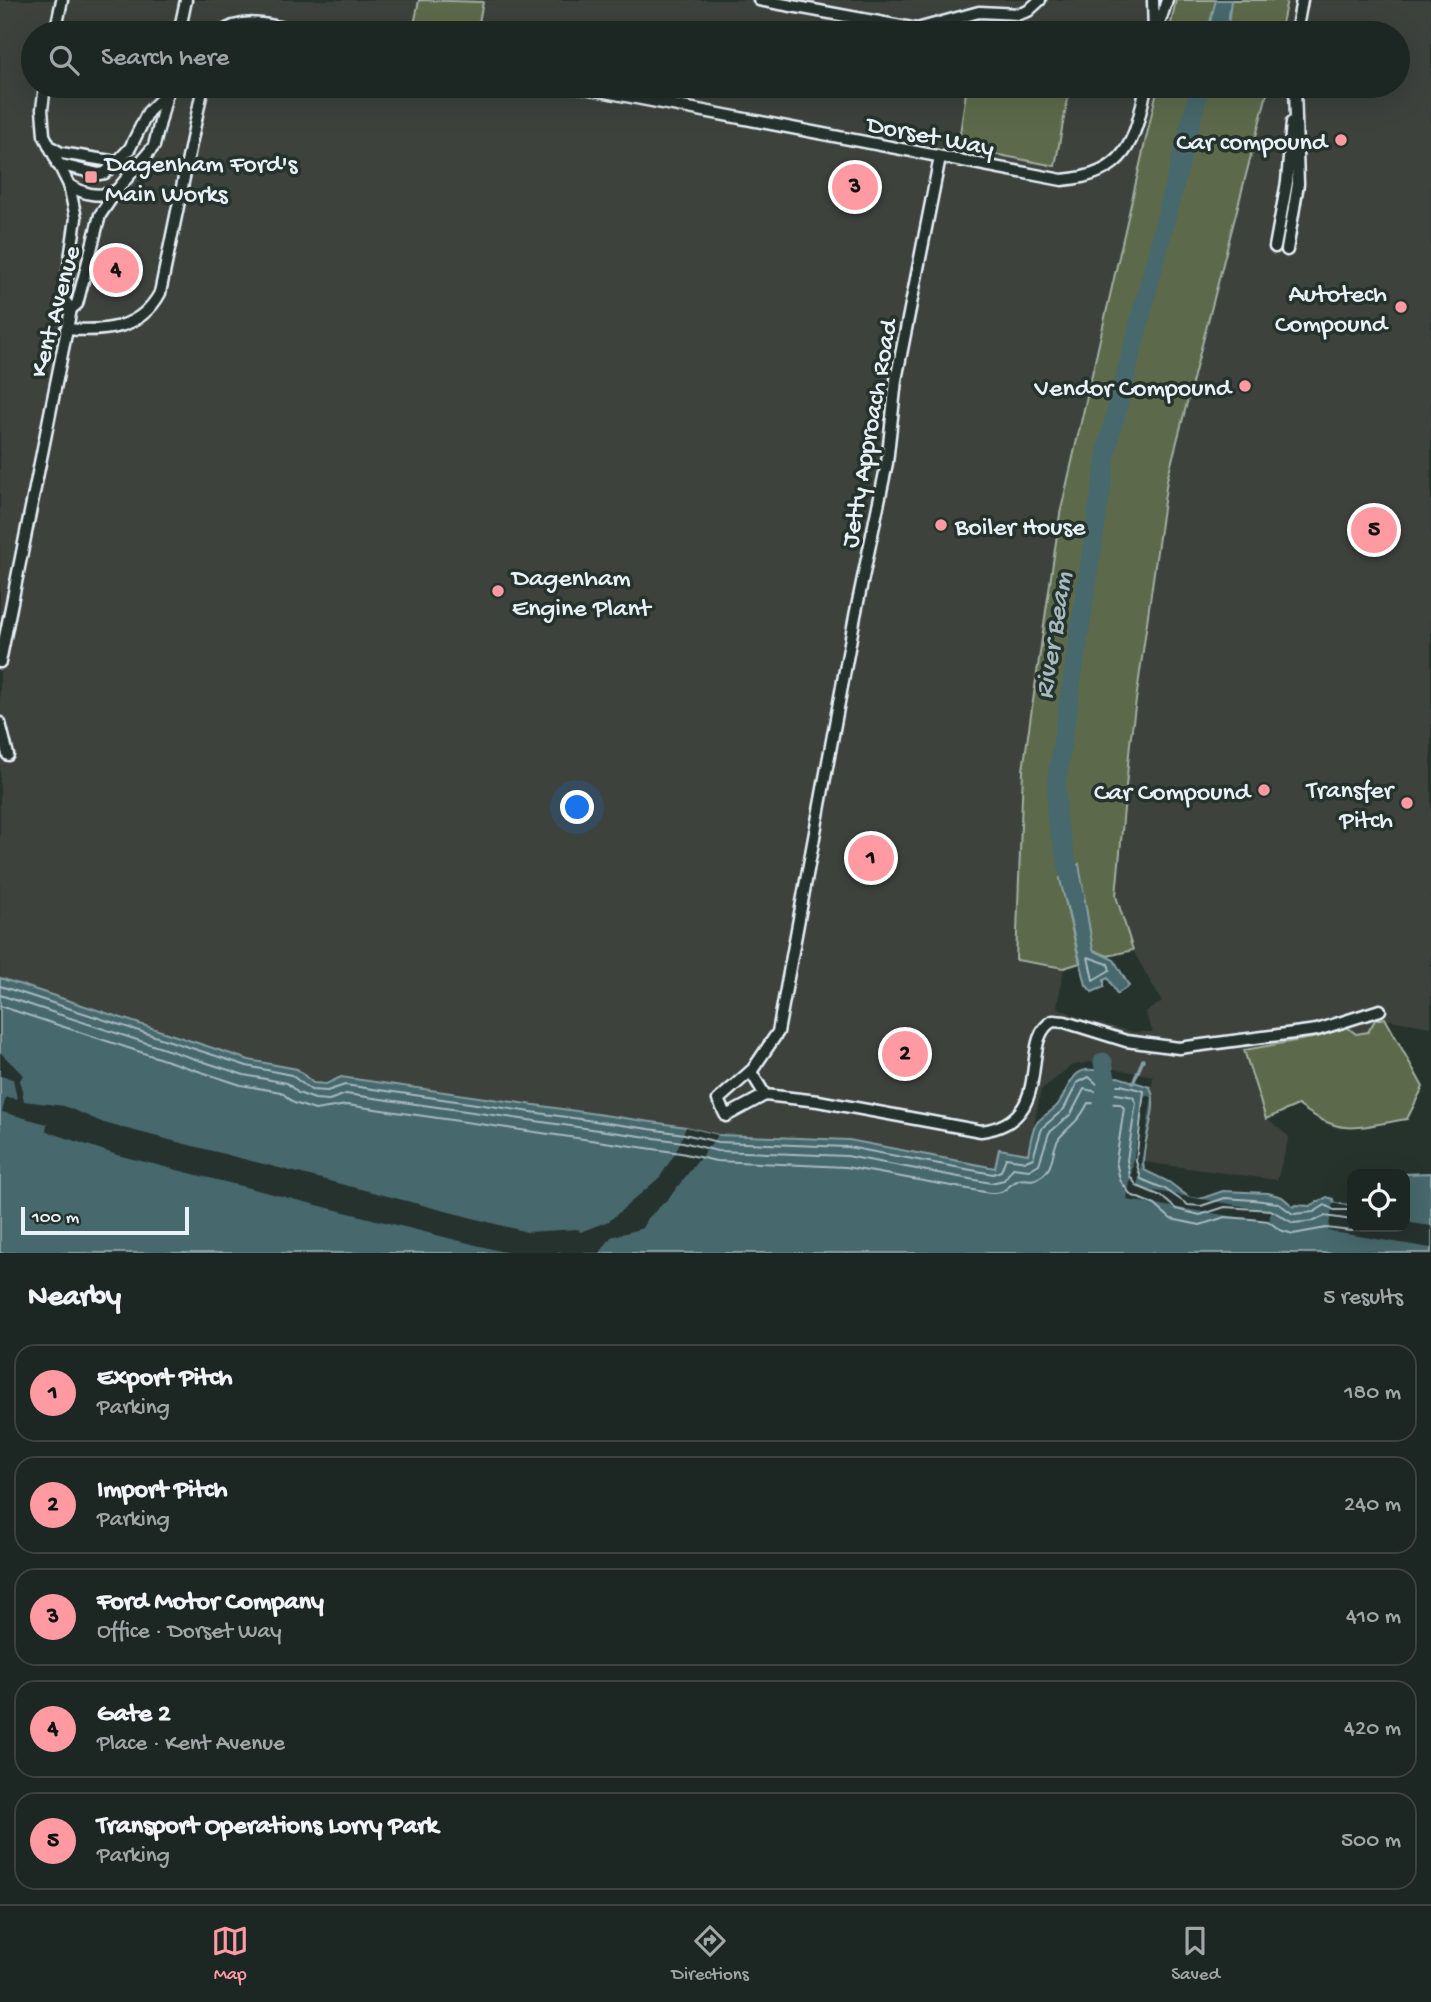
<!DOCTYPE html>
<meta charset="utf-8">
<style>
body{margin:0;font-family:"Gochi Hand",sans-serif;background:#252e2a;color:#f1f3f6}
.controls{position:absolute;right:21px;bottom:21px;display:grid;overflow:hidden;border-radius:14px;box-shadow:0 7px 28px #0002}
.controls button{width:63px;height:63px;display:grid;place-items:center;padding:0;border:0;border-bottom:2px solid #3a4340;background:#1c2622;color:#f1f3f6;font:35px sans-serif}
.scale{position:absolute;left:21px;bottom:18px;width:168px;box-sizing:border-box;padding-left:7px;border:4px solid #e8f1f8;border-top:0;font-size:19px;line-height:24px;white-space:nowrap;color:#e8f1f8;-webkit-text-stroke:5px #26332d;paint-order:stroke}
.you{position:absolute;left:578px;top:808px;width:24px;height:24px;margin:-18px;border:5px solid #fff;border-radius:50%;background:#1a73e8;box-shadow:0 0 0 10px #1a73e833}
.badge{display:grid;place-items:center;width:46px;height:46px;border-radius:50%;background:#ff9aa2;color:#111;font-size:23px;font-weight:700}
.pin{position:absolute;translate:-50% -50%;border:4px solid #fff;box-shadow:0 2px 7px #0006}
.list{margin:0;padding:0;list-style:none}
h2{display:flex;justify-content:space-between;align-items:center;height:91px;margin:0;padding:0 28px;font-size:30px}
h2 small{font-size:23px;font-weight:400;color:#a0a5a5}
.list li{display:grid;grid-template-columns:46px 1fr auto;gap:21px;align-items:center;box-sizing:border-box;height:98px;margin:0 14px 14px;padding:0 14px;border:2px solid #3a4340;border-radius:21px}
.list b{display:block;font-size:26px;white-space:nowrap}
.list p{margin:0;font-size:23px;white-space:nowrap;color:#a0a5a5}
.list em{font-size:23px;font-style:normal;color:#a0a5a5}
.icon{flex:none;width:38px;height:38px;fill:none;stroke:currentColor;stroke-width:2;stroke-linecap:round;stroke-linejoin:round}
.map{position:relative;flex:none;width:1431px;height:1253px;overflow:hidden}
.search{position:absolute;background:#1c2622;box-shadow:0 7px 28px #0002;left:21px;right:21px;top:21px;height:77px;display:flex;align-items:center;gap:18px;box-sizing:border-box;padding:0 24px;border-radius:38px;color:#a0a5a5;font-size:26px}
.sheet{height:651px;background:#1c2622}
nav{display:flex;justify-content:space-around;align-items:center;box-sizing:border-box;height:98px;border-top:2px solid #3a4340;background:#1c2622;font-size:19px;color:#a0a5a5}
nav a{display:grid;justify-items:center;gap:4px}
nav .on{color:#ff9aa2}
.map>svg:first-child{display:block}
</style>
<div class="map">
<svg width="1431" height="1253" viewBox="0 0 1431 1253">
<rect width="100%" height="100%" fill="#26332d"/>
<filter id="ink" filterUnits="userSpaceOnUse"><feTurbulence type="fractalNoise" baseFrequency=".0143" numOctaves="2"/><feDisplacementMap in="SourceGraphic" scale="14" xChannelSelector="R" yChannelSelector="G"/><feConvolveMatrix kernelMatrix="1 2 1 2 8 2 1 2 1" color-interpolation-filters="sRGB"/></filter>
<g filter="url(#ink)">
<!-- built -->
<path fill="#3c433d" d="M0,0h1176l-7,33h-1136v53h1125l-98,428 -37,256 -7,190 48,8 -7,39 23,11 53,14h20l-8,-20 17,-10 -27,-48 -19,-58 14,-153 37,-263 102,-394h129v-53h-118l7,-33h144v1027l-46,-8 38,68 -16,32 -67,10 -21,-8 -21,-16 -31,13 22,19 -12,43 -134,-18 10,-86 -53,-10 -1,-5 -27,4 -31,25 -13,64 -33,14 -146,-28 -131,-5 -32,-8 -345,-50 -22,7 -13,-5 -9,-10 -48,-9 -249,-82z"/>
<!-- green -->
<g fill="#5c6b4c" stroke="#a2aea2" stroke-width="2">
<path d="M419,0l64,2 -6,31 -64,-3z"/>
<path d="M1176,0h111l-7,33h-111z"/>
<path d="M967,86h103l-15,80 -97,-19z"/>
<path d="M1158,86h111l-102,394 -37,263 -14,153 17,54 -25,6 -15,-6 -15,-85 -18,14 20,84 -16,5 -48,-8 7,-190 37,-256z"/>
<path d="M1385,1018l38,69 -16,32c-52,8 -64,19 -109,-14l-32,14 -22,-69 68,-12 35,-11 9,7 12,-2 7,-12z"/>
</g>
<!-- water -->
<g fill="#46686c" stroke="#879fa4" stroke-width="2">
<path d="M1216,0h15l-4,33h-20z"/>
<path d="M1079,864l14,86 21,10 15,26 -12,8 -9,-16 -4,2v7l-12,5 -6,-7 -26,-107z"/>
<path d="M0,978l249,82 48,9 16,14 13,1 15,-7 345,50 32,8 131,5 146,28 4,-19 29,5c2,-9 3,-20 7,-28 4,-10 19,-14 24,-23 10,-16 14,-39 39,-32v7l20,-1 32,10c11,24 -11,57 -6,83l25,12 21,16 10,1 23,-8 45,2 14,4 12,10 2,-2 14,1 17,-9 6,2 1,4 15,2 3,-6v28h53l-1,-53 27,-1v80h-1431z"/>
</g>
<!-- pier -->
<g fill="#26332d">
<path d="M0,1052l23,23 -3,5 4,21 40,5 40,17 423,109 51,-3 2,3 29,-11 51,-44 16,-25 10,-25 32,8 -50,64 -20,19 -5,10 -32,9 -11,16h-92l-391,-98 -71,-24 1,-7 -45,-12 4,-15 11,2 -4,-20 -13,-3z"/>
<path d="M1144,1095l8,2 -15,91 134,23 -2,11 -142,-22z"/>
<path d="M1333,1203l19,5v19h53v-5l26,4v22l-103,-17z"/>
</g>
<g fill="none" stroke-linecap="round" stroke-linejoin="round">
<!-- shore -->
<g stroke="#a7bac0" stroke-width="2">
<path d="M1088,957l20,7 2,6 -17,10z"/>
<path d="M0,986l247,80 44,9 20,15 16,1 18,-6 339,49 34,8 130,5 145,27 8,-3 5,-13 20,3 7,-3 9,-30 22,-19 13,-26 12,-6 9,8h23l23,6 -8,70 5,18 24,10 23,16 13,1 24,-8 29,2 24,3 15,11 21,-2 11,-7 9,5h18"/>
<path d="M0,995l244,80 43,8 11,10 17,6 14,1 17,-6 337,48 34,9 130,5 144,27 13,-3 9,-12 16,2 10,-6 10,-31 22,-19 13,-25c15,4 33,4 49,8l3,6 -9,57 3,16 7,10 24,10 15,13 24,6 25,-8 46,3 22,13 21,-2 11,-5 27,4"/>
<path d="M0,1006l241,79 40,7 13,11 21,7 32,-5 334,48 35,8 130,6 144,26c18,1 17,-9 29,-13 5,-2 12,1 17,-1 21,-8 13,-28 24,-42 13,-15 17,-13 28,-34l32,1 4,4 -8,53 4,19 11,15 24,10 16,14 29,6 25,-8 26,2 17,2 12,9 13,4 33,-6 25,3 11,-4"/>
</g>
<!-- stream -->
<path stroke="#879fa4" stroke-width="3.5" d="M1133,1083l10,-23"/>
<!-- river -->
<g stroke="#46686c" stroke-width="19">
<path d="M1075,897l-19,-81 1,-37 51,-335 92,-358"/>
<path d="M1103,1062l4,22 -4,19"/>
</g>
<defs>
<g id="street">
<path d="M759,0l158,29 62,-17 40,2 9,-3 12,-11"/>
<path d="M1153,0l1,33"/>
<path d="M55,33l7,-33"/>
<path d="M179,33l7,-33"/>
<path d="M221,33c23,-19 60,-5 86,0"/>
<path d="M1156,33l11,-33"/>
<path d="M1296,33l6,-33"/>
<path d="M45,86l-3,23 2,26 25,50 7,33 -12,82 7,9"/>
<path d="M574,86l488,94c64,-5 73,-38 84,-94"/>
<path d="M49,146l12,7 56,9 13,-14 18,-36 18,-18"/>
<path d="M57,164l42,10 6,-1 12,-11"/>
<path d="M69,185c14,9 31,13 46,6"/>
<path d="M1275,247l12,-65 5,-60"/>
<path d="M1287,250l11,-66 -3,-98"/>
<path d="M66,329c39,3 74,1 94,-36l43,-207"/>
<path d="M0,662l71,-353 6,-5 23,-89 17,-25 37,-44 15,-60"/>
<path d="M0,723l8,32"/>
<path d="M751,1072l14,23 53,6 163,30c77,-10 36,-92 72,-110l12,1 61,19 53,7 138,-18 63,-20"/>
<path d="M765,1095l-39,21 -8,-16 35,-31 25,-37 77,-416 32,-153 9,-83 44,-223"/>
</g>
</defs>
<!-- street casing -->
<use href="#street" stroke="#e8f1f8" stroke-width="15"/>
<!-- street -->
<use href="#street" stroke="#26332d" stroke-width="10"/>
</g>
</g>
<!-- markers -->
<g fill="#ff9aa2" stroke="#26332d" stroke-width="2.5">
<circle cx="1341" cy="140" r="7"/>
<rect x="84" y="170" width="14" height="14" rx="3.5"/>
<circle cx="1401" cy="307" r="7"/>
<circle cx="1245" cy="386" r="7"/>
<circle cx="941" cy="525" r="7"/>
<circle cx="498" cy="591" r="7"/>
<circle cx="1264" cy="790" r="7"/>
<circle cx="1407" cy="803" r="7"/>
</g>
<g text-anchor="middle" stroke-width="7" stroke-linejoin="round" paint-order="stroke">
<!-- street labels -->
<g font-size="26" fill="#e8f1f8" stroke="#26332d">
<text transform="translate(931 134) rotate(11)" y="9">Dorset Way</text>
<text transform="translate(53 311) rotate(-75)" y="9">Kent Avenue</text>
<text transform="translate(867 433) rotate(-80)" y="9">Jetty Approach Road</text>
</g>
<!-- poi labels -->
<g font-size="26" fill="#e8f1f8" stroke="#26332d" text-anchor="end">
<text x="1327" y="149">Car compound</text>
<text x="105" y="171" text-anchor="start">Dagenham Ford's<tspan x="105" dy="30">Main Works</tspan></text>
<text x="1387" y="301">Autotech<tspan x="1387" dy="30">Compound</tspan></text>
<text x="1231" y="395">Vendor Compound</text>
<text x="955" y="534" text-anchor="start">Boiler House</text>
<text x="512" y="585" text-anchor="start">Dagenham<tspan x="512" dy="30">Engine Plant</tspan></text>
<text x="1393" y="797">Transfer<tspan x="1393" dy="30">Pitch</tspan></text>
<text x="1250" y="799">Car Compound</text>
</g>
<!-- water labels -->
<g font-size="28" font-style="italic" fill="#a7bac0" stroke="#26332d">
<text transform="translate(1051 635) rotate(-81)" y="10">River Beam</text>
</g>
</g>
</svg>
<div class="controls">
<button><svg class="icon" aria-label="locate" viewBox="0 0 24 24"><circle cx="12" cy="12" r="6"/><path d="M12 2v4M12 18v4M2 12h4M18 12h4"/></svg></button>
</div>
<div class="scale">100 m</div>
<div class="you"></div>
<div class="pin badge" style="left:871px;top:858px">1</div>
<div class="pin badge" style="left:905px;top:1054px">2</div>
<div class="pin badge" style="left:855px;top:187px">3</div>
<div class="pin badge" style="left:116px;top:270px">4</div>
<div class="pin badge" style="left:1374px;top:530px">5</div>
<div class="search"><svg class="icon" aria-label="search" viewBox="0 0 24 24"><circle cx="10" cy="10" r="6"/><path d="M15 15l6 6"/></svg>Search here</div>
</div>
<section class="sheet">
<h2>Nearby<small>5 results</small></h2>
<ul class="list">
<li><span class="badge">1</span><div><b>Export Pitch</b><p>Parking</p></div><em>180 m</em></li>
<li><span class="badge">2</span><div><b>Import Pitch</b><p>Parking</p></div><em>240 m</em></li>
<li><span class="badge">3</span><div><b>Ford Motor Company</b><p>Office · Dorset Way</p></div><em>410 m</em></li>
<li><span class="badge">4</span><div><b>Gate 2</b><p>Place · Kent Avenue</p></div><em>420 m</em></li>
<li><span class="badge">5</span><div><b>Transport Operations Lorry Park</b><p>Parking</p></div><em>500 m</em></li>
</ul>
</section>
<nav>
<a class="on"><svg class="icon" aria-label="map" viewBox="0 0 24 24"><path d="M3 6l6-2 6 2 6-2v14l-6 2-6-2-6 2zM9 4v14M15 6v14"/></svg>Map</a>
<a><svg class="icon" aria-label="directions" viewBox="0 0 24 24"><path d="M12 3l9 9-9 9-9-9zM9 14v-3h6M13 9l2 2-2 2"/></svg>Directions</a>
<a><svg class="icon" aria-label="saved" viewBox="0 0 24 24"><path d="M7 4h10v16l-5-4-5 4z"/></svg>Saved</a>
</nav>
